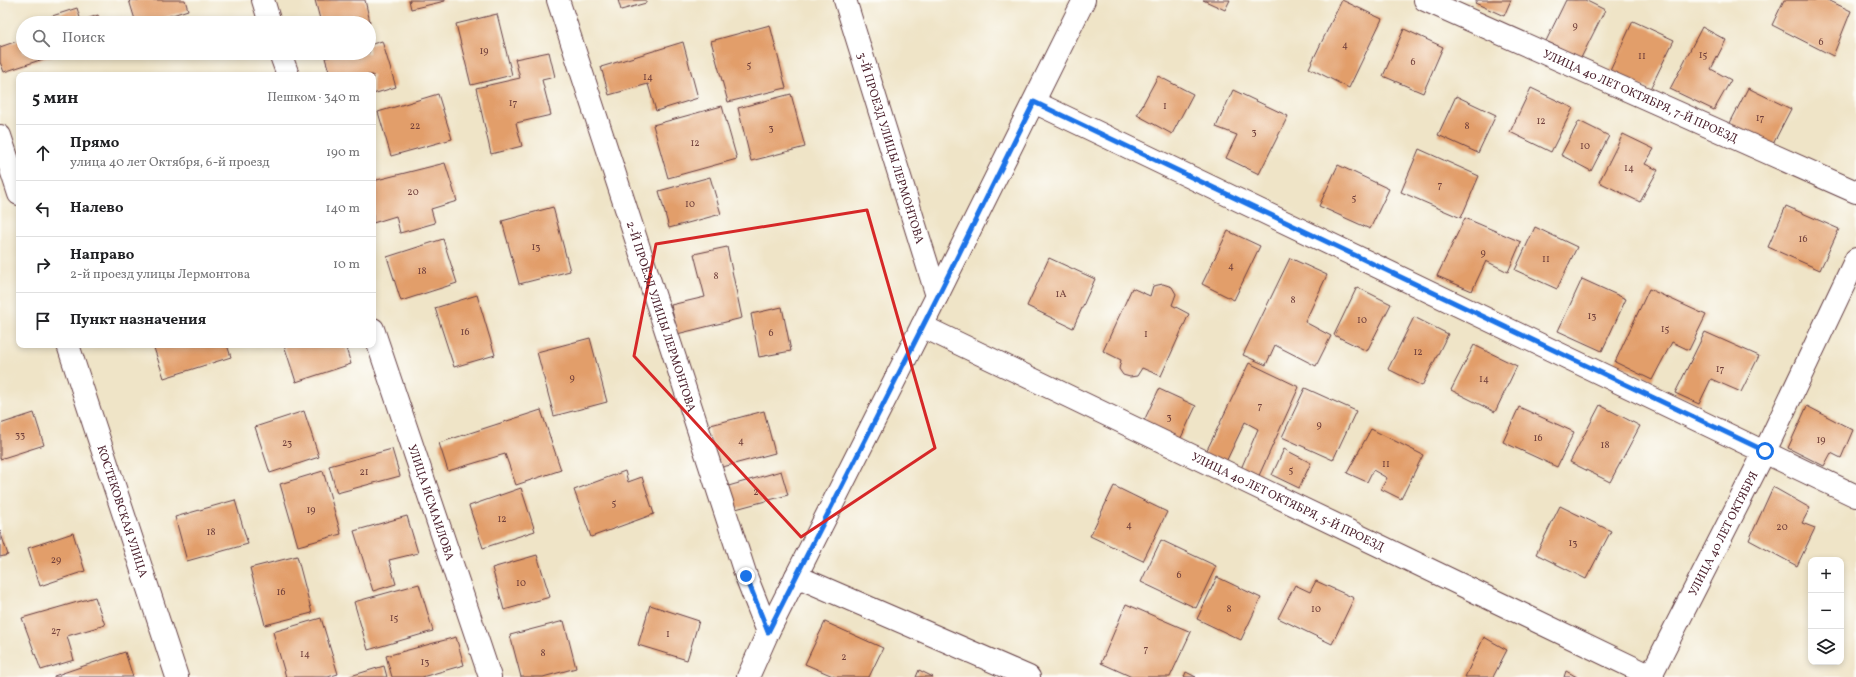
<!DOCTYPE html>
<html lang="ru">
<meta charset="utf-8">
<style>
body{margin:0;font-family:Vollkorn,serif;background:#f2f2f2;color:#202124}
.controls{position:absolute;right:12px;bottom:12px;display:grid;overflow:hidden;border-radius:8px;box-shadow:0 2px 6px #0003}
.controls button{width:36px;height:36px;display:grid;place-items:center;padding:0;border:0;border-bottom:1px solid #e0e0e0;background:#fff;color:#202124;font:20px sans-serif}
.stop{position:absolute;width:12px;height:12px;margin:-9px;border:3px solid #1a73e8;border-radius:50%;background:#fff}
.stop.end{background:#1a73e8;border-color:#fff;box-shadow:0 1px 4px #0008}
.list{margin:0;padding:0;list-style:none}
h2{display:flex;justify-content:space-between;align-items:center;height:52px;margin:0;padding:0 16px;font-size:17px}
h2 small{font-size:13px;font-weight:400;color:#757577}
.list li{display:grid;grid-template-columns:26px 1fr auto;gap:12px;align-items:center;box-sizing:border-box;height:56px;padding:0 16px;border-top:1px solid #e0e0e0}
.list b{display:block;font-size:15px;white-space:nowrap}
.list p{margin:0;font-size:13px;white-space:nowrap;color:#757577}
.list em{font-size:13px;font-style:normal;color:#757577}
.icon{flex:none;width:22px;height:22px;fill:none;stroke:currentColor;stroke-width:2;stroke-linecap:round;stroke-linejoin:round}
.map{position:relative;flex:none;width:1856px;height:677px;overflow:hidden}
.search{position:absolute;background:#fff;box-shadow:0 2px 6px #0003;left:16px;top:16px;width:360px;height:44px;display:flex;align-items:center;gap:10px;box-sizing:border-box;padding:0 14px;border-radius:22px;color:#757577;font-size:15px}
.panel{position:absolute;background:#fff;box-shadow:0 2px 6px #0003;left:16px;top:72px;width:360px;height:276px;border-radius:8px}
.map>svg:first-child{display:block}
</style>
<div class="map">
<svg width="1856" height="677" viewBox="0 0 1856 677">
<rect width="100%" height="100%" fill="#fdfcf7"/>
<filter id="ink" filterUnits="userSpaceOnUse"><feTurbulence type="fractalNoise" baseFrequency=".025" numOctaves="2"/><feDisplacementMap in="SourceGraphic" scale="8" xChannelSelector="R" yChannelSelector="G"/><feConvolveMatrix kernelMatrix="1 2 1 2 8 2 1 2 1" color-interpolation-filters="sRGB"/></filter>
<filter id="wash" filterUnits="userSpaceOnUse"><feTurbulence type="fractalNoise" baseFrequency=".012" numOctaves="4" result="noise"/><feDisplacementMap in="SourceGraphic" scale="16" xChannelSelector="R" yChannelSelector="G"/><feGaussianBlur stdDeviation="0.9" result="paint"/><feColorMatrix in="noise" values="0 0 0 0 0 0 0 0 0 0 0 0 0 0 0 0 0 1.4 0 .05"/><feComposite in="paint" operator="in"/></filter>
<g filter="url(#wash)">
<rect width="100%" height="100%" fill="#efe4c7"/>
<g id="blocks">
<!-- building -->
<g fill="#e29e6a">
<path d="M129,0h56l3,10 -40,13h-12z"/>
<path d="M315,0h50l5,22 -49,1z"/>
<path d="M409,0h36v1l-34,8z"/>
<path d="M618,0h28v3l-25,7z"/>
<path d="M1203,0h27l-5,10z"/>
<path d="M1342,0l40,19 -33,69 -40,-20z"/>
<path d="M1477,0h34l-7,16 -29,-13z"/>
<path d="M1566,0h19l20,10 -24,48 -35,-17z"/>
<path d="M1784,0h44l23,11 -18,45 -61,-31z"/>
<path d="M77,8l4,13 17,-6 2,8h-52l-2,-5z"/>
<path d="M497,14l15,61 -41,10 -15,-61z"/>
<path d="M1633,21l41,19 -24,49 -40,-18z"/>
<path d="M770,25l16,63 -58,14 -17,-61z"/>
<path d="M1702,27l24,13 -15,29 20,11 -17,30 -44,-21z"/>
<path d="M1404,29l39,18 -20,46 -40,-17z"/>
<path d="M23,39v14h38l-57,19 -4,-10v-15z"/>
<path d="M382,41l14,46 -23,7v-19h-43l-5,-17 18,-5h26v-8z"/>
<path d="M683,42l15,56 -42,13 -8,-27 -39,11 -8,-28z"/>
<path d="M549,52l6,25 -13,3 9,35 -35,8 6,23 -31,8 -15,-66 44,-10 -5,-19z"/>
<path d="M1158,76l35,18 -21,40 -35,-19z"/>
<path d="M1531,88l42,20 -22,44 -41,-20z"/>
<path d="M1748,88l43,21 -19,37 -43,-21z"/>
<path d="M1233,90l55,26 -29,58 -33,-16 11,-23 -21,-8z"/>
<path d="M438,94l14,45 -61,17 -13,-44z"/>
<path d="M791,94l14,53 -54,14 -13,-53z"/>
<path d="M1456,96l40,19 -18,38 -40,-18z"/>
<path d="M722,106l15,53 -69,19 -15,-53z"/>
<path d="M1579,121l30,15 -18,35 -30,-16z"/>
<path d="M1623,134l31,15 -9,15 13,6 -18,32 -41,-20z"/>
<path d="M1419,149l60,27 -18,42 -60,-26z"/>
<path d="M445,163l12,38 -26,8 4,14 -35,10 -4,-17 -23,7v-42z"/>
<path d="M1338,165l51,24 -19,40 -51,-23z"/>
<path d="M710,177l11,37 -52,14 -10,-37z"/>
<path d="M1786,206l53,23 -19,41 -52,-23z"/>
<path d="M553,207l17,64 -51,13 -17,-63z"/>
<path d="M1465,218l56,24 -13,30 -22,-11 -14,30 -35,-15z"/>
<path d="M1535,227l42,20 -20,42 -42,-19z"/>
<path d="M1228,231l32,15 -26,54 -32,-16z"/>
<path d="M443,239l14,44 -56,18 -14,-44z"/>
<path d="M727,247l15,71 -65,16 -6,-29 34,-8 -11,-43z"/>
<path d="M1049,258l46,21 -22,49 -46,-22z"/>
<path d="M1290,258l37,17 -22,47 26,14 -15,30 -41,-21 -9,20 -23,-10z"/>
<path d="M1582,279l44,20 -24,52 -44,-20z"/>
<path d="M1163,284l9,3 4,7 -4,11 17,9 -28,62 -19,-8 -5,8 -7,1 -7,-2 -4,-6 2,-9 -18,-9 29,-63 18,8 3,-10z"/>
<path d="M1357,287l34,17 -24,47 -33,-16z"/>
<path d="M1649,289l57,26 -17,35 -17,-8 -20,38 -37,-18z"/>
<path d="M477,295l18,60 -41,12 -19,-59z"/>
<path d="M782,307l9,44 -32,6 -8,-43z"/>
<path d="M1414,317l34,17 -26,52 -34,-17z"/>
<path d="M1705,332l54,24 -18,36 -30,-13 -12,25 -24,-11z"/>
<path d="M590,338l17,64 -53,14 -17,-64z"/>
<path d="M153,345h74l4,12 -67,21z"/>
<path d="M284,345h61l6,19 -55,18z"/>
<path d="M1474,345l43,21 -22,46 -44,-22z"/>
<path d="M1249,363l50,24 -42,93 -17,-9 18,-42 -13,-7 -21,44 -20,-10z"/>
<path d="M1305,388l51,23 -23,49 -51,-23z"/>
<path d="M1159,389l37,17 -18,38 -37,-17z"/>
<path d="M1600,405l40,21 -30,56 -40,-20z"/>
<path d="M1807,406l46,24 -12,28 -10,-5 -7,13 -36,-18z"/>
<path d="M1519,407l55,25 -17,35 -54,-25z"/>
<path d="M541,410l20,60 -45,15 -11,-31 -57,17 -9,-28z"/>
<path d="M304,411l15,46 -49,16 -15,-46z"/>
<path d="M764,411l11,42 -56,15 -12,-42z"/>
<path d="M34,413l10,32 -44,14v-35z"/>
<path d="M1371,429l52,26 -22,44 -20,-10 6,-11 -14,-8 -6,12 -20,-9z"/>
<path d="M392,449l8,27 -63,17 -8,-27z"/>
<path d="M1284,449l27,14 -12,25 -27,-13z"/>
<path d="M323,471l18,63 -43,12 -18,-62z"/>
<path d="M625,471l3,11 14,-5 12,37 -63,23 -17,-47z"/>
<path d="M781,471l7,24 -56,15 -7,-23z"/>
<path d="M1114,486l53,26 -24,49 -53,-25z"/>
<path d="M1773,487l37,21 -8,15 13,5 -18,38 -48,-26z"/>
<path d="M521,488l14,43 -52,17 -14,-42z"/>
<path d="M235,500l13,44 -61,17 -12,-44z"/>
<path d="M1560,506l51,25 -25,48 -50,-25z"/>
<path d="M407,516l11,37 -29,7 7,24 -23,7 -19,-60z"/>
<path d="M0,531l8,24 -8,2z"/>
<path d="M73,533l12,38 -45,15 -12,-38z"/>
<path d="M1161,540l55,26 -20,42 -55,-26z"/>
<path d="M537,555l13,42 -46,13 -12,-42z"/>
<path d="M297,556l15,57 -47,12 -15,-57z"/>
<path d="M1217,577l44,21 -20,42 -44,-21z"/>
<path d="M1316,581l38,17 -22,46 -54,-26 17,-33 15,7z"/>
<path d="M419,584l14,47 -65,19 -14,-48z"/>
<path d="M95,597l10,28 -38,11 7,24 -33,10 -19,-52z"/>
<path d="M1126,604l65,28 -21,45h-38l-31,-14z"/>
<path d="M650,605l49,16 -12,39 -49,-15z"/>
<path d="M321,618l17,56 -10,3h-42l-13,-45z"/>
<path d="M564,621l12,47 -33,9h-22l-11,-42z"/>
<path d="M825,622l58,26 -14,29h-34l-30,-13z"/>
<path d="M456,637l8,28 -42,12h-30l-6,-21z"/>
<path d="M1484,637l23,13 -14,27h-28z"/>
<path d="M125,652l8,25h-79v-1z"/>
<path d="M384,666l3,11h-40z"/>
<path d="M919,670l14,7h-17z"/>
<path d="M1566,671l11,6h-13z"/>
<path d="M1186,672l10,5h-12z"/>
</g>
</g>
</g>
<g filter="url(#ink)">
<use href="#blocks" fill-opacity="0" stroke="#633d42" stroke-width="1"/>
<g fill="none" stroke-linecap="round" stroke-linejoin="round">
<defs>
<g id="minor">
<path d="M263,0l7,23"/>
<path id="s1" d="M558,0l188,576 22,56"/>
<path id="s2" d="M845,0l92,296"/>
<path id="s3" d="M1425,0l431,192"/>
<path d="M280,53l8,22"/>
<path d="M1034,102l822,394"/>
<path d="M0,136l19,58"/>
<path id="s4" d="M922,326l731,351"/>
<path id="s5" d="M373,329l117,348"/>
<path id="s6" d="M68,345l109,332"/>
<path d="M796,576l233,101"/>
<path d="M748,677l20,-45 169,-336 147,-296"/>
<path id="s7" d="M1650,677l115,-226 91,-192"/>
</g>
</defs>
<!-- minor casing -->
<use href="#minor" stroke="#633d42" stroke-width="24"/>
<!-- minor -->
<use href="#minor" stroke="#fff" stroke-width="22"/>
</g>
</g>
<g fill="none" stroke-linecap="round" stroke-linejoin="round" filter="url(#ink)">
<!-- route -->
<path stroke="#1a73e8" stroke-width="5" d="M746,576l22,56 170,-336 96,-194 731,349"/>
</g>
<!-- marked area -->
<path fill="none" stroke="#d62828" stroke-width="3" stroke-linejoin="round" d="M867,210l68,238 -134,89 -167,-181 22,-112z"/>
<g text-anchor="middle" stroke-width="3.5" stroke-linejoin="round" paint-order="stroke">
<!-- number labels -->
<g font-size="10" fill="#703f3b">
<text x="1575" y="29">9</text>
<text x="1821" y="45">6</text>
<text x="1345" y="48">4</text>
<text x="484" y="54">19</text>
<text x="1703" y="58">15</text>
<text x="1642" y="59">11</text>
<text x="1413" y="65">6</text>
<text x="749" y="68">5</text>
<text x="648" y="80">14</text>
<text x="513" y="106">17</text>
<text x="1165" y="109">1</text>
<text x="1760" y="121">17</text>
<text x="1541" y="124">12</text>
<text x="415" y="129">22</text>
<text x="1467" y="129">8</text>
<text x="771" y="131">3</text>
<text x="1254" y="135">3</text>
<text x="695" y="146">12</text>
<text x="1585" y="149">10</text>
<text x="1629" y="171">14</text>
<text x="1440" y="188">7</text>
<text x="413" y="195">20</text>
<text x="1354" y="201">5</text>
<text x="690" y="207">10</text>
<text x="1803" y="242">16</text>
<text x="536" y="250">13</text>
<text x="1483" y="256">9</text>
<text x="1546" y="262">11</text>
<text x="1231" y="269">4</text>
<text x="422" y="274">18</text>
<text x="716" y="279">8</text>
<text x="1061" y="297">1А</text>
<text x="1293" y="303">8</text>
<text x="1592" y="319">13</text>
<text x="1362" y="323">10</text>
<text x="1665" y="332">15</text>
<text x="465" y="335">16</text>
<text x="771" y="336">6</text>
<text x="1146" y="337">1</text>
<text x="1418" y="355">12</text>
<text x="1720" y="372">17</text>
<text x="572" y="381">9</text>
<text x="1484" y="382">14</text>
<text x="1260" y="409">7</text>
<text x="1169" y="420">3</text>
<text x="1319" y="428">9</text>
<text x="20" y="438">33</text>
<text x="1538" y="441">16</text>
<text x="1821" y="443">19</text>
<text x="741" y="444">4</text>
<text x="287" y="446">23</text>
<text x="1605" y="448">18</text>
<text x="1386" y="467">11</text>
<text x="1291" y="473">5</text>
<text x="364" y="475">21</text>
<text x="756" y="495">2</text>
<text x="614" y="506">5</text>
<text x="311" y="513">19</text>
<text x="502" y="522">12</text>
<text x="1129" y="528">4</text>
<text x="1782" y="530">20</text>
<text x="211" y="535">18</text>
<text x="1573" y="546">13</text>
<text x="56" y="563">29</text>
<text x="1179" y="578">6</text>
<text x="521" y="586">10</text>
<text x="281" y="595">16</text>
<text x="1229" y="612">8</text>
<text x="1316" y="612">10</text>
<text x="394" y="621">15</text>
<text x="56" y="634">27</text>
<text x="668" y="637">1</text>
<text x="1146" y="652">7</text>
<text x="543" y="656">8</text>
<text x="305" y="657">14</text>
<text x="844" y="660">2</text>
<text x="425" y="665">13</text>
</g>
<!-- street labels -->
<g font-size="12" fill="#4a1f2b" stroke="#fdfcf7">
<text dy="4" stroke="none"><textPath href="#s3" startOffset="236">УЛИЦА 40 ЛЕТ ОКТЯБРЯ, 7-Й ПРОЕЗД</textPath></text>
<text dy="4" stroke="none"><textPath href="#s2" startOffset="155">3-Й ПРОЕЗД УЛИЦЫ ЛЕРМОНТОВА</textPath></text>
<text dy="4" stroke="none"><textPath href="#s1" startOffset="333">2-Й ПРОЕЗД УЛИЦЫ ЛЕРМОНТОВА</textPath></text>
<text dy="4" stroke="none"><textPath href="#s4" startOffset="406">УЛИЦА 40 ЛЕТ ОКТЯБРЯ, 5-Й ПРОЕЗД</textPath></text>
<text dy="4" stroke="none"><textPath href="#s5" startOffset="183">УЛИЦА ИСМАИЛОВА</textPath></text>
<text dy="4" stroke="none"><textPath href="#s6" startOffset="175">КОСТЕКОВСКАЯ УЛИЦА</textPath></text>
<text dy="4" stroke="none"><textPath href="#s7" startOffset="161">УЛИЦА 40 ЛЕТ ОКТЯБРЯ</textPath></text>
</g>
</g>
</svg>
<div class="controls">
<button>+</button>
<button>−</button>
<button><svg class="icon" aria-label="layers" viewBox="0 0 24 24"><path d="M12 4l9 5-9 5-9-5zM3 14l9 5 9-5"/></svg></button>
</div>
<div class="stop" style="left:1765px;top:451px"></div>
<div class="stop end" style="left:746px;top:576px"></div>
<div class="search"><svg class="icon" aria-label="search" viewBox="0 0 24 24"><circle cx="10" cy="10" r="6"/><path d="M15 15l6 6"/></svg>Поиск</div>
<section class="panel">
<h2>5 мин<small>Пешком · 340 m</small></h2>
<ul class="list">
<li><svg class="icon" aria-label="ahead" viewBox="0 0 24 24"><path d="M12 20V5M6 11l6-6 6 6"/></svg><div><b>Прямо</b><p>улица 40 лет Октября, 6-й проезд</p></div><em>190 m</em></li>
<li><svg class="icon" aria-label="left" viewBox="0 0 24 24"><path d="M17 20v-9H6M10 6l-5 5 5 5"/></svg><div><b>Налево</b></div><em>140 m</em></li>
<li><svg class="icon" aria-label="right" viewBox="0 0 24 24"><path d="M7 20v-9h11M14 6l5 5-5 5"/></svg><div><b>Направо</b><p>2-й проезд улицы Лермонтова</p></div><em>10 m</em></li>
<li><svg class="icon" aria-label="arrive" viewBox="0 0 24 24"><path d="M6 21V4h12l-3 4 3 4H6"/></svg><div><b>Пункт назначения</b></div></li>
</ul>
</section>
</div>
